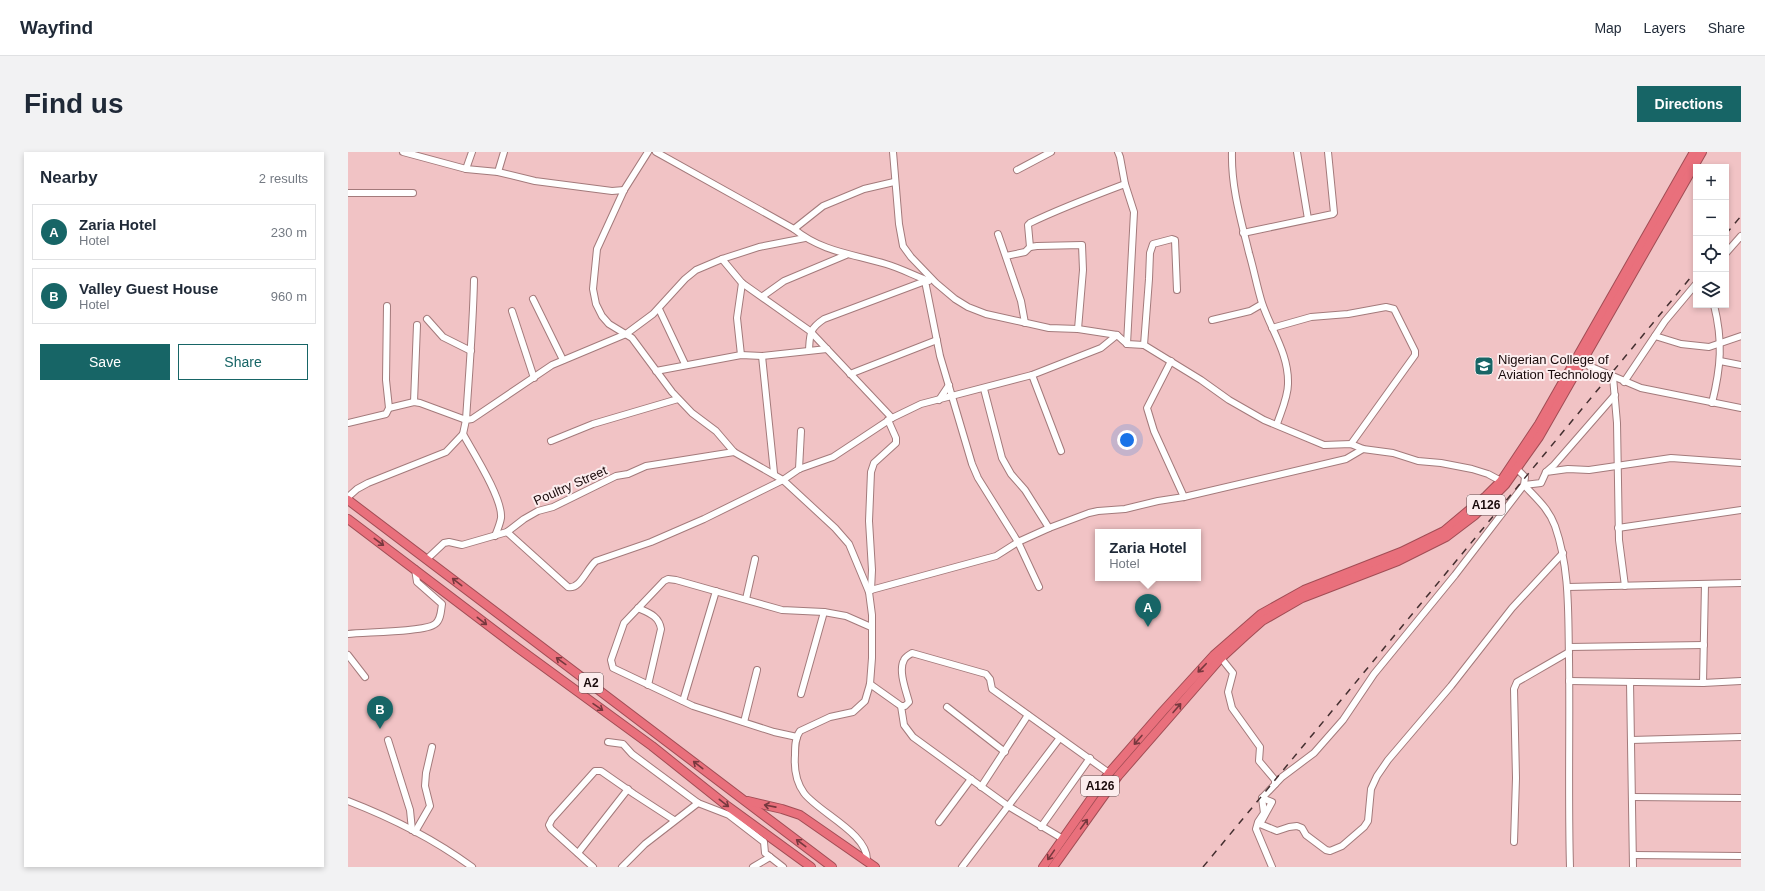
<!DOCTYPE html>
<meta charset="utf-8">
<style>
body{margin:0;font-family:Arial,sans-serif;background:#f2f2f3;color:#1f2937}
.controls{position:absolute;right:12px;top:12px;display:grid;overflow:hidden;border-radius:0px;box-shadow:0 2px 6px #0003}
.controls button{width:36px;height:36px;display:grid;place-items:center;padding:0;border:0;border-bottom:1px solid #e0e1e3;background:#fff;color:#1f2937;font:20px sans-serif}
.you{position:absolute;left:779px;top:288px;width:14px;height:14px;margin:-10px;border:3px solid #fff;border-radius:50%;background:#1a73e8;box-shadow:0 0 0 6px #1a73e833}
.badge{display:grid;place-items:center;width:26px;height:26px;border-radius:50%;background:#176566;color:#fff;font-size:13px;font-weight:700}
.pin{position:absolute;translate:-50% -33px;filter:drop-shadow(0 1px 2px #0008)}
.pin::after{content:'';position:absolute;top:21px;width:14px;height:12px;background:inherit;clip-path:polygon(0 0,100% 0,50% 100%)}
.popup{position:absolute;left:747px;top:377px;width:106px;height:52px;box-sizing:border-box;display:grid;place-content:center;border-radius:0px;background:#fff;filter:drop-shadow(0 1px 3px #0005);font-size:13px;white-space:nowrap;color:#747a83}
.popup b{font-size:15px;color:#1f2937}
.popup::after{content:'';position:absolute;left:50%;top:100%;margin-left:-8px;border:8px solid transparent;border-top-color:#fff}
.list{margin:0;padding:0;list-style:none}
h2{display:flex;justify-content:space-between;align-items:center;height:52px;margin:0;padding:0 16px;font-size:17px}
h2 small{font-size:13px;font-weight:400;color:#747a83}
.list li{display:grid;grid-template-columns:26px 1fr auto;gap:12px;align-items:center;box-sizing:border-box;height:56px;margin:0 8px 8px;padding:0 8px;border:1px solid #e0e1e3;border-radius:0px}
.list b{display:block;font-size:15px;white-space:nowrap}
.list p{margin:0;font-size:13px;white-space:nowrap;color:#747a83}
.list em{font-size:13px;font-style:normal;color:#747a83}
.actions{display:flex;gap:8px;padding:12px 16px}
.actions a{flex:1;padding:9px 0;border:1px solid #176566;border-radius:0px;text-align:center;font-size:14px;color:#176566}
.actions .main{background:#176566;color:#fff}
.icon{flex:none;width:22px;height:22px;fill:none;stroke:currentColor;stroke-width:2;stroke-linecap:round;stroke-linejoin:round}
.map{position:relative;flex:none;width:1393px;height:715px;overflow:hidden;border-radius:0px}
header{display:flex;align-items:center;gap:24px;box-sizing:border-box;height:56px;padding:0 20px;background:#fff;border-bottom:1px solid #e0e1e3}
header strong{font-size:19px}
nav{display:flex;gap:22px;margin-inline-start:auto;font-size:14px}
.intro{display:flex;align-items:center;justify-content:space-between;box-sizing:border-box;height:96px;padding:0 24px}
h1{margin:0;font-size:28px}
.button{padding:10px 18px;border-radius:0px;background:#176566;color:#fff;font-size:14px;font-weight:700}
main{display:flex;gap:24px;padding:0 24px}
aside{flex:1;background:#fff;border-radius:0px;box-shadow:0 2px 6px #0003}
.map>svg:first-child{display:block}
</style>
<header>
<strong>Wayfind</strong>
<nav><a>Map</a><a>Layers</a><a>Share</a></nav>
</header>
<div class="intro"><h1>Find us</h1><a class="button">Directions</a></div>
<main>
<aside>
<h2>Nearby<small>2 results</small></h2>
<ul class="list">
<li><span class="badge">A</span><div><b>Zaria Hotel</b><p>Hotel</p></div><em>230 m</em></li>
<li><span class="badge">B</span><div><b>Valley Guest House</b><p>Hotel</p></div><em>960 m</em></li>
</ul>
<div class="actions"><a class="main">Save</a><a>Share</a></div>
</aside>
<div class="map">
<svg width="1393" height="715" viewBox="0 0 1393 715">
<rect width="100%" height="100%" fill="#f1c3c5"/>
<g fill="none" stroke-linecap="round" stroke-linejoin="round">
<defs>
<g id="minor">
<path d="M55,0l63,17 32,3 37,9 77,10 12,-1"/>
<path d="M300,0l-24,38 -27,59 -4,40 3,15 6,12 7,8 23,14 40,54 20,21 24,18 18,21 49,28 52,48 14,16 20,48 3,23v43l-2,26 -5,17 -12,11 -23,5 -30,14c-5,7 -5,16 -5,24 -1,13 1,27 9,38 14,19 65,41 63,68"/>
<path d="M308,0l138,77c28,23 59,25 92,35 14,4 29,12 43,17"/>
<path d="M545,0l6,72 4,22 8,11 25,26 19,16 13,8 18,7 63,14 29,1 39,6 10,9 17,1 57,35 28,20 35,20 60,25 27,-1 12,5 30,4 25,8 23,2 31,6 16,5 13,7"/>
<path d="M770,0l2,5 5,27 9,28 -7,132"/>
<path d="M884,0c-1,35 9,68 17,101 5,17 8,34 13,50 9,27 27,51 26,81 0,13 -7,28 -11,40"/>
<path d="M949,0l11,67"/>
<path d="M118,17l6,-17"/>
<path d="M669,18l34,-18"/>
<path d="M150,20l6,-20"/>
<path d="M0,41h65"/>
<path d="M446,77l29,-23 41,-17 30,-7"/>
<path d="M895,81l90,-19 1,-1 -6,-61"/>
<path d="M650,82l23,67 4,22"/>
<path d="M682,95l-2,-22 2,-2c31,-15 63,-27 95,-39"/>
<path d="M1378,101l15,-17"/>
<path d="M658,104l19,-4 5,-5 7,-1 45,-1 1,25 -5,59"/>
<path d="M374,107l20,24 68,48 82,87"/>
<path d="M577,129l15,75 32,108 6,14 40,64 21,45"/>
<path d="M415,144l21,-15 62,-26"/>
<path d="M185,147l30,61"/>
<path d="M311,157l26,55"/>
<path d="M164,159l22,67"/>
<path d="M79,167l16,18 28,14"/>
<path d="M864,168l38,-9 12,-7"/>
<path d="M924,176l39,-11 37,-3 38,-7 8,2 21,42v4l-64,89"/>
<path d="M1307,184l26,8 28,3 32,-11"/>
<path d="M796,193l5,-66 1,-26 3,-9 19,-5 3,1 2,50"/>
<path d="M461,198c1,-16 0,-21 15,-31l104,-39"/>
<path d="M393,203l-4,-37 5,-35"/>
<path d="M414,204l12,117"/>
<path d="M823,209l-24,47 7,23 30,66"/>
<path d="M1372,209l21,4"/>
<path d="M1234,211l59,25 100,20"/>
<path d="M308,219l85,-16 21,1 65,-7"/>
<path d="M502,222l87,-34"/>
<path d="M684,223l29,76"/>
<path d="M1265,225l4,46 2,117 6,46"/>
<path d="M1276,230l41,-61 31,-37"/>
<path d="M636,237l18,69 9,16 14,16 24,38"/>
<path d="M591,248l10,-15"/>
<path d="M66,250l3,-77"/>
<path d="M1364,251c9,-36 11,-62 2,-98"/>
<path d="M41,256l25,-6 6,1 46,17c3,-47 7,-93 8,-140"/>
<path d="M0,271l38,-9 3,-6 -3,-28 1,-74"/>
<path d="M115,282c10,18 40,65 38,84 -1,6 -4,13 -6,18"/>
<path d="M203,289l42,-17 85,-25"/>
<path d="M451,317l2,-38"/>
<path d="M1169,317l8,8 -1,8c12,13 25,24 31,41 15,43 13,87 14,132 1,69 -1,139 1,209"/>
<path d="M1198,320l8,-7 61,-70"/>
<path d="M0,345l9,-8 11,-6 78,-31 17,-18 3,-14 6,-1 80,-54 74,-31 27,-20 32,-35 11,-9 26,-11 37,-12 46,-9"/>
<path d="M1270,376l123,-18"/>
<path d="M159,380l61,55c12,3 19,-19 28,-26l55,-19 53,-23 79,-39 16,-11 34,-12 59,-39 29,-14 111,-29 69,-27 16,-13"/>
<path d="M79,407l17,-16 5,-1 13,3 45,-13 17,-13 14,-8 15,-4 63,-31 12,-2 18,-8 88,-14"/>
<path d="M1220,435l173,-4"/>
<path d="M523,438l1,-20 -3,-49 2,-49 3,-9 22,-20v-5l-8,-18"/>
<path d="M521,440l2,-2 125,-34 22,-14 31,-14 40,-15 9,-2 27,-2 33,-8 26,-4 162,-38 17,-10"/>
<path d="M398,447l9,-40"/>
<path d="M290,456c11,5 21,8 23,21l-13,56"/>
<path d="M0,482c16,-2 78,-2 87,-10 6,-4 6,-14 7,-20l-25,-22 -2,-13"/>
<path d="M1221,495l135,-2"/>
<path d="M0,503l17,22"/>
<path d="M873,506l12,15 -5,19 4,16 28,39 -1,14 16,19v4"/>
<path d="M1221,529l134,2 38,-2"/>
<path d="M1282,530l3,185"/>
<path d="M1355,531l2,-99"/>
<path d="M522,532l31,22 3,19 9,12 95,69 55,33"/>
<path d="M453,542l23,-82"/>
<path d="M335,549l33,-110"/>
<path d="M553,554h4l4,-4c-3,-11 -11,-32 -5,-42 1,-3 5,-5 8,-7l74,21 4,5 2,10 117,84"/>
<path d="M599,555l58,45"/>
<path d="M396,570l13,-52"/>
<path d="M449,585l-23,-5 -81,-26 -80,-38 -2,-8 13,-37 40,-42 4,-2 8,1 106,30 42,2 22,4 25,11"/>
<path d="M40,588l22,70 2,20"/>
<path d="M1283,588l110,-3"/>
<path d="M260,590l15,2 9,10 66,49 31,12 35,27 1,11 18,14"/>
<path d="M633,635l47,-72"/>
<path d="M1284,645l109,1"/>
<path d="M914,646l10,4 -12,22 17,7 12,-4 8,-1 5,2 4,7 20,15 4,1 12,-5 22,-19 4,-6 3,-32 6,-13 11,-16 63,-74 61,-78 51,-55"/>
<path d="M0,649c44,17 86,38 124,66"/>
<path d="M591,670l32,-43"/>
<path d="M693,675l49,-69"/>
<path d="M67,680l15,-26 -5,-20 1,-13 6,-26"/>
<path d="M1166,690l2,-64 -2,-89 3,-7 52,-30"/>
<path d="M230,701l50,-64"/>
<path d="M1285,703l108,1"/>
<path d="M245,715l-42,-38 -2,-4 3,-6 43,-48h6l33,23 40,26"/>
<path d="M274,715l23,-23 53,-41"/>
<path d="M405,715l17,-10"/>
<path d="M614,715l97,-128"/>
<path d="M924,715l-16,-38 2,-7 6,-9 -2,-15 20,-21 32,-24 29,-33 31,-46 81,-99 69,-90 17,-2 5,-11 22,-3 21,1 82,-12 70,5"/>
</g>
<g id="highway">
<path d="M0,348l484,367"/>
<path d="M0,367l170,129 134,98 74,59 85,62"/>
<path d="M400,649l34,8 18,6 75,52"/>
<path d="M695,715l66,-94 54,-62 51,-56 47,-41 43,-24 97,-38 43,-21 42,-35 15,-15 38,-57 155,-272"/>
<path d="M705,715l65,-91 102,-117 25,-23 17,-15 40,-23 96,-37 48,-24 29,-22 30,-30 34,-48 163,-285"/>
</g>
</defs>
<!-- minor casing -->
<use href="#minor" stroke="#a37a7b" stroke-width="8"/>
<!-- highway casing -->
<use href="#highway" stroke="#a14d55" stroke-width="10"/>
<!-- minor -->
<use href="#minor" stroke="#fff" stroke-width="6"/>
<!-- highway -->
<use href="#highway" stroke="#e9707c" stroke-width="8"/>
<!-- rail -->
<g stroke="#442f30" stroke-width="1.5" stroke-dasharray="7 7" stroke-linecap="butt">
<path d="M1378,82l15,-18"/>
<path d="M855,715l493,-596"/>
</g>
</g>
<!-- one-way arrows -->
<defs><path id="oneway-shaft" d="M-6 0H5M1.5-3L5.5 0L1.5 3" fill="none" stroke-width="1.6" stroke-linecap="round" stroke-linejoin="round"/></defs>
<g stroke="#77383e">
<use href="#oneway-shaft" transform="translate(31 390) rotate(37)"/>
<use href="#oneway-shaft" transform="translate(109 430) rotate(-142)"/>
<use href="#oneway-shaft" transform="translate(134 469) rotate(38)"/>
<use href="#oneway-shaft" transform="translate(213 509) rotate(-144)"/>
<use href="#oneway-shaft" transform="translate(854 516) rotate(134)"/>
<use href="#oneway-shaft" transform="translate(250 555) rotate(35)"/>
<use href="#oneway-shaft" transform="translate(829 556) rotate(-49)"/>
<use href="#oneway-shaft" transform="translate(790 588) rotate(131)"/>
<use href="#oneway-shaft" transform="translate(350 613) rotate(-142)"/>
<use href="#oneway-shaft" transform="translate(376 651) rotate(38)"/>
<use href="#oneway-shaft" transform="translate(422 654) rotate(-169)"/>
<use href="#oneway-shaft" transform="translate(736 672) rotate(-54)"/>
<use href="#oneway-shaft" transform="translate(453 691) rotate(-143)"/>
<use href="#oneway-shaft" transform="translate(703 703) rotate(125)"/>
</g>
<!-- icons -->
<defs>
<symbol id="school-square" viewBox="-11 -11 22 22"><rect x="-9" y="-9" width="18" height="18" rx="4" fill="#176566" stroke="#fcedee"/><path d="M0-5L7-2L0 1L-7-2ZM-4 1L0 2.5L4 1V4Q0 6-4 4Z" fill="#fff"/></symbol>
</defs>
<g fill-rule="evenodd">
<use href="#school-square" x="1125" y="203" width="22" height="22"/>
</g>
<g text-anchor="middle" stroke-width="4" stroke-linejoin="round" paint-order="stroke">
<!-- shield labels -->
<g fill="#fcedee" stroke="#5e4f50" stroke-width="1">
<rect x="1119" y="343" width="38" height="20" rx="3"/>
<rect x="231" y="521" width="24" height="20" rx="3"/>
<rect x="733" y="624" width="38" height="20" rx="3"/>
</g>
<g font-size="12" font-weight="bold" fill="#1a0b0c">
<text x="1138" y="357">A126</text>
<text x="243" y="535">A2</text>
<text x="752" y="638">A126</text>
</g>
<!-- poi labels -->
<g font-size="13" fill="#1a0b0c" stroke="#fcedee" text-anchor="start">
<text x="1150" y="212">Nigerian College of<tspan x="1150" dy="15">Aviation Technology</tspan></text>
</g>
<!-- street labels -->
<g font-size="13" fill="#1a0b0c" stroke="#fcedee">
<text transform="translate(222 333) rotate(-24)" y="5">Poultry Street</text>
</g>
</g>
</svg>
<div class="controls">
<button>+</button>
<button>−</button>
<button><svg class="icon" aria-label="locate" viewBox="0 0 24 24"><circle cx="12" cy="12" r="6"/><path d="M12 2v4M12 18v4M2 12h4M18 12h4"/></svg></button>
<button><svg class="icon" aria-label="layers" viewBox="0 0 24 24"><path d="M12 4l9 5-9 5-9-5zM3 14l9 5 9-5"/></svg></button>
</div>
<div class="you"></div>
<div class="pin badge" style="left:800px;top:475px">A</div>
<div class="popup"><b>Zaria Hotel</b>Hotel</div>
<div class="pin badge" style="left:32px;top:577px">B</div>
</div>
</main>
